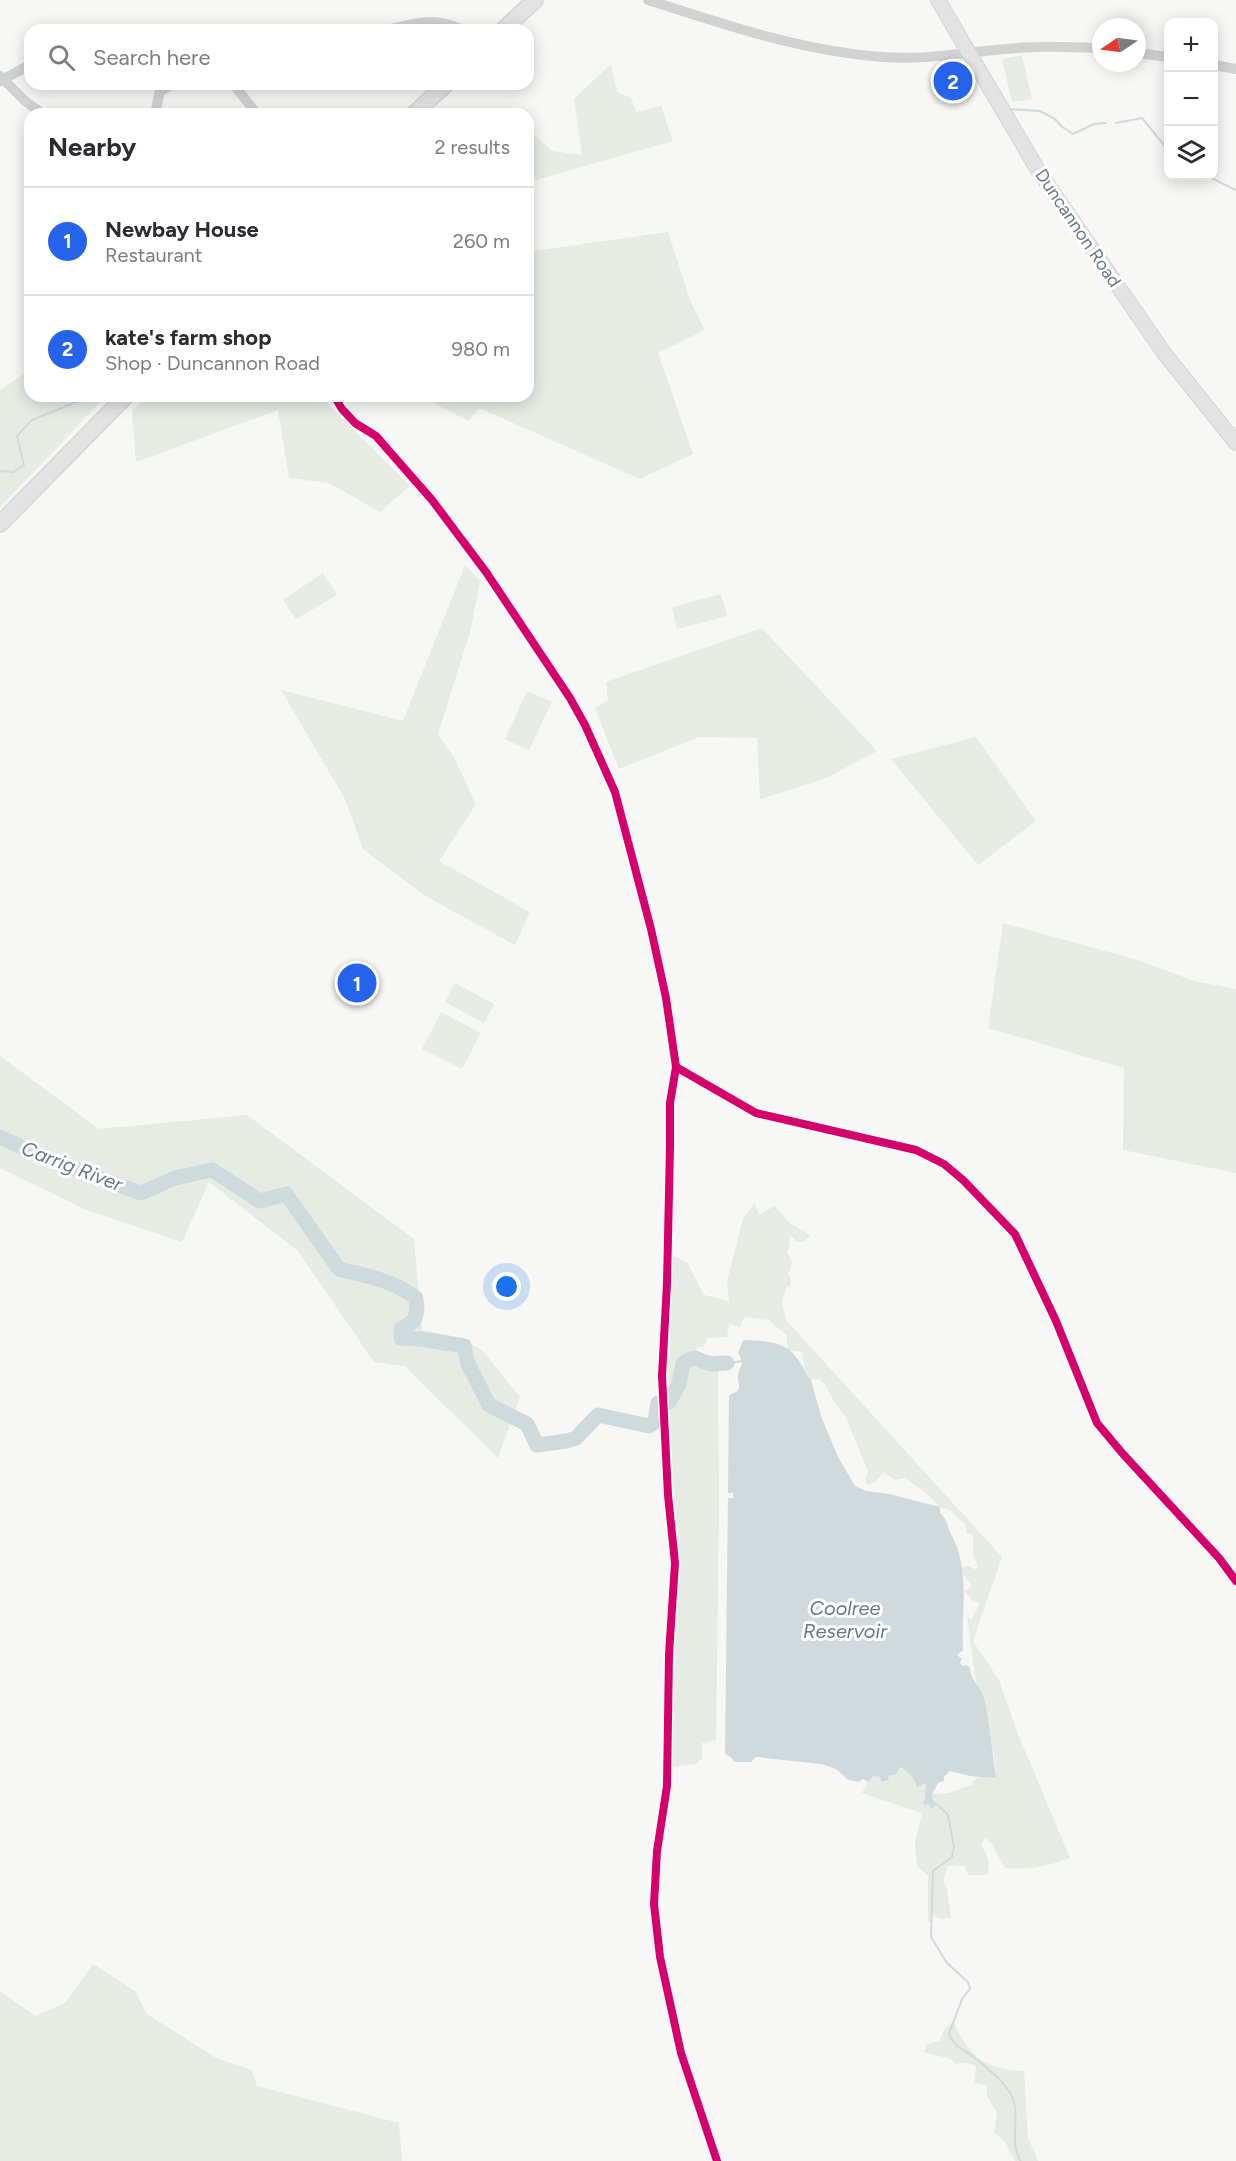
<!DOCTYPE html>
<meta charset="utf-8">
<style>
body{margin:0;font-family:Figtree,sans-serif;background:#f2f2f3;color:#2b2b33}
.controls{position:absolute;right:18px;top:18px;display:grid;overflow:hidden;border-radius:12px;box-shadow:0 3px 15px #0003}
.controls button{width:54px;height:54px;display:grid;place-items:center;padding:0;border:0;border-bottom:2px solid #e1e1e2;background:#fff;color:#2b2b33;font:30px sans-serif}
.compass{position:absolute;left:1092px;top:18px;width:54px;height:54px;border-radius:50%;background:#fff;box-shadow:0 3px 15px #0003;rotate:257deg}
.you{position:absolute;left:507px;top:1287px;width:21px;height:21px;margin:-15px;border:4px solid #fff;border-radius:50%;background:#1a73e8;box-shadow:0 0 0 9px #1a73e833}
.badge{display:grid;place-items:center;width:39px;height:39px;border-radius:50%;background:#2563eb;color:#fff;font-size:20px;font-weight:700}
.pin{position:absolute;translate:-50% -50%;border:3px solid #fff;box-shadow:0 2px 6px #0006}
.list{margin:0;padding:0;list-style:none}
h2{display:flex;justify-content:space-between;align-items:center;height:78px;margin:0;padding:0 24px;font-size:26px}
h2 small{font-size:20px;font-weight:400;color:#7c7c81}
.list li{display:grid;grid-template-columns:39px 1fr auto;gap:18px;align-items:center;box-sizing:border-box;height:108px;padding:0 24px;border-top:2px solid #e1e1e2}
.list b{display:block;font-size:22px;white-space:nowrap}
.list p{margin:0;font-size:20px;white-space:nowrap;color:#7c7c81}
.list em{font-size:20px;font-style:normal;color:#7c7c81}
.icon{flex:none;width:33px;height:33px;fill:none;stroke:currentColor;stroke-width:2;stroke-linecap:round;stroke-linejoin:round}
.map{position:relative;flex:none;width:1236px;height:2161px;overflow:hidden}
.search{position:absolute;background:#fff;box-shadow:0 3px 15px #0003;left:24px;top:24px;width:510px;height:66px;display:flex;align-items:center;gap:15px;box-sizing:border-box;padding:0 21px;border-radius:18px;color:#7c7c81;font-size:22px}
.panel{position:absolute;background:#fff;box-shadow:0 3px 15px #0003;left:24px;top:108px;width:510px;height:294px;border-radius:18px}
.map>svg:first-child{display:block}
</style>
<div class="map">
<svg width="1236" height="2161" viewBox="0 0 1236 2161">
<rect width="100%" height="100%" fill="#f7f7f6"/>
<!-- green -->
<g fill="#e6ebe4">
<path d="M1022,55l10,44 -20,3 -10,-43z"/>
<path d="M611,64l6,28 14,6 5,14 25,-6 12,35 -145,41v-39l8,-7 16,15 30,4 -8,-56z"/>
<path d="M528,200l6,51 134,-19 23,71 14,27 -47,23 35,101 -53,25 -161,-71 -11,13 -34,-18 -6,-7h100z"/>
<path d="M30,370v26h76l-106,111v-117z"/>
<path d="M147,396h178l3,8 82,82 -30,26 -51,-29 -40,-5 -11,-68 -142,52 -4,-51z"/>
<path d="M465,565l15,16 -9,48 -33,105 15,22 23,48 -37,57 91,51 -15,33 -88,-48 -64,-48 -18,-50 -64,-109 122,31z"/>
<path d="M323,573l14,22 -41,24 -13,-19z"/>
<path d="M721,594l6,22 -50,13 -5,-22z"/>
<path d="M762,628l115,123 -53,28 -64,20 -3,-61 -58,-1 -80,32 -24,-61 13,-8 -2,-18z"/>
<path d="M527,691l25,11 -23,48 -24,-11z"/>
<path d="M976,737l60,84 -58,44 -87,-106z"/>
<path d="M1003,923l138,38 53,20 42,8v184l-113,-23 1,-82 -136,-40z"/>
<path d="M455,983l39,21 -10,19 -39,-21z"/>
<path d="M441,1012l40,21 -19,36 -40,-20z"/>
<path d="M0,1056l99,73 148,-14 167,124 8,91 35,7 25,13 38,47 -22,61 -93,-92 -31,-4 -76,-111 -89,-69 -27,60 -98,-33 -84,-41z"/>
<path d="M754,1203l5,12 15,-9 16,17 20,12 -6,7h-7l-8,-8 1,10 -3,9 5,9 -4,12 3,5 -1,7 -4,2 -4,13 4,19 216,237 -29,84 26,39 17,49 54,129c-25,9 -39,12 -65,10l-14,-25 -6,-5 -4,7c7,11 10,18 6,30h-19l-3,-9h-17l-5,15 4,8 4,28c-8,2 -13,3 -19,-4v7l-4,2v-46l-11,-10 -2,-23 7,-30 -60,-20 9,-17 9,1 1,5 6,-1 1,-5 14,-9 11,11 4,9 9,-4v13l-3,5 1,3h5l3,4 2,-1 -2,-13 16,-1 23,-8 8,-10 17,2 -2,-20 -10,-62 -8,-12 -9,-67 4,4 9,-17 -8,-3 -7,-9 7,-5 -10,-13 1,-6 5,-1 9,4v-6l-4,-8v-22l-7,-1v-8l-16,-15 -10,-3 -15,-15 -20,-14 -10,2 -12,-8 -8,10 -7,3 -3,-4 3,-10 -22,-53 -16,-23 -4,-10 -7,-6 -8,1 -5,-4 -4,-24 -15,-2v-15l-19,-15 -24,-3 -4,10 -11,-3 -2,13 -20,1 -3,9h-7l1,11 11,6h9l1,145 -3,231 -14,3v15l-6,6 -25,3 2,-113 4,-37 3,-55 -6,-67 -6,-119 4,-121 15,7 17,33 25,6 -2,-20 16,-62z"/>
<path d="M93,1964l42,27 12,23 69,44 36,12 5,16 142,37 3,38h-402v-170l35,25 30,-13z"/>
<path d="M953,2021c17,36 30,48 71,50l4,67 10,23h-23l-10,-19 -11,-10 3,-19 -10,-17v-11l-13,-2 2,-17 -10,-3 -12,1 -3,-5 -27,-7 3,-8 12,-3 6,-12z"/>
</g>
<!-- water -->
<path fill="#d0d9dc" d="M743,1340c23,1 44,0 58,24 4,6 4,11 10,16l10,36 17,41 17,29 11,5 23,3 51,13v6c7,6 7,13 11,21 20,37 10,76 12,116l-6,5 5,4 -2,4 2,3 4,-1 4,3c0,12 11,19 14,29 6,27 8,54 12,81l-26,-2 -20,-5 -6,6v4l-6,2 -6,11 1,7 4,3 -6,5 -2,-5 -5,1 -1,-4 2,-2 1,-16 -9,4 -4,-9 -11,-11 -2,1 -4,6 -8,2 1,4 -8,2 -1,-5 -7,-1 -5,6 -5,-3 -5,3 -11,-3 -11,-10 -15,-5 -65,-7 -5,5h-17l-2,-4 -7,-4 3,-256h5v-5h-5l1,-98c16,-5 8,-9 9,-19 1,-12 8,-9 0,-23z"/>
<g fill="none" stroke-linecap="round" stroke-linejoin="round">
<!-- stream -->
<g stroke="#d0d9dc" stroke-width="2">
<path d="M1008,109l32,2 15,8 6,7 12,8 21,-10 12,-1"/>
<path d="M1116,123l26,-5 26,32"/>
<path d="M1207,176l29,14"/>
<path d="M0,471l13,1 11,-7 -7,-29 15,-16 59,-24"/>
<path d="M727,1363l15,-2"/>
<path d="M937,1804l11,11 6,32 -2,10 -19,14 -2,66 16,26 21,19 2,7 -8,10 -13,35c6,14 12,13 23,22 11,8 35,28 40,40 9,20 -4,47 9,65"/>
</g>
<!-- river -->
<g stroke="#d0d9dc" stroke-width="15">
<path d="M0,1137l50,23 91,33 34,-15 37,-8 48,31 26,-7 53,75c31,8 51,10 77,29l1,12 -3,11 -13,8v9l20,1 43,7 4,18 21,41 38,19 10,21 30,-4 9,-3 22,-23 51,11 6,-4 3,-19"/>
<path d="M669,1402l10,-18 4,-21c17,-10 14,-1 29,1 4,0 10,-1 15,-1"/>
</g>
<defs>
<path id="major" d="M938,0l101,172 125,181 72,90"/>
<g id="highway">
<path d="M503,30l32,-30"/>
<path d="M414,114l32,-30"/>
<path d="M0,524l126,-128"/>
</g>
</defs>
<!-- major casing -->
<use href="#major" stroke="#d2d4d5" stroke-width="16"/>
<!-- highway casing -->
<use href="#highway" stroke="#d4d5d5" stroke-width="18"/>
<!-- minor -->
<g stroke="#d1d2d2" stroke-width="10">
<path d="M648,0c77,25 154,51 235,57 52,4 102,-9 154,-10 21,-1 43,1 64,1"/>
<path d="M387,30c29,-7 47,-14 76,0"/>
<path d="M1137,53l31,4"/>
<path d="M1214,65l22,4"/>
<path d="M0,76l25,25 18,13"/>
<path d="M0,81l30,-16"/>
<path d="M233,84l24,30"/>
<path d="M158,114l-2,-5 4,-18 14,-7"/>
<path d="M334,396l8,13 13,14 21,13 56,64 54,72 84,126 15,27 30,67 36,137 15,69 10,69 -6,36v43l-3,137 -5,93 6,119 7,68 -6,91 -2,132 -10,65 -3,53 6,53 21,96 36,108"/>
<path d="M676,1067l80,46 160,37 28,14 19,16 52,54 41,87 41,102 26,31 96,104 17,23"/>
</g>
<!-- major -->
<use href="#major" stroke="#e3e3e3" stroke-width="14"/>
<!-- highway -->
<use href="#highway" stroke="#e3e3e3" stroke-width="15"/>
<defs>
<g id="cycleway">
<path d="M334,396l8,13 13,14 21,13 56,64 54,72 84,126 15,27 30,67 36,137 15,69 10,69 -6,36v43l-3,137 -5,93 6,119 7,68 -6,91 -2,132 -10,65 -3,53 6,53 21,96 36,108"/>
<path d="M676,1067l80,46 160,37 28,14 19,16 52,54 41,87 41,102 26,31 96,104 17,23"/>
</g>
</defs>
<!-- cycleway casing -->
<use href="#cycleway" stroke="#fff" stroke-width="11"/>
<!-- cycleway -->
<use href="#cycleway" stroke="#d6006c" stroke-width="8"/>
</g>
<g text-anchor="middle" stroke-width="6" stroke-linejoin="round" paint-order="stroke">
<!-- street labels -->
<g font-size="18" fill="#647989" stroke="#fff">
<text transform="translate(1078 228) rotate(56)" y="6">Duncannon Road</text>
</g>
<!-- water labels -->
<g font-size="20" font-style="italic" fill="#5f7b84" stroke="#fff">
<text transform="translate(72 1166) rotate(21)" y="7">Carrig River</text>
<text x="845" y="1615">Coolree<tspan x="845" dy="23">Reservoir</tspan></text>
</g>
</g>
</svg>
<div class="controls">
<button>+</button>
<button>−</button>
<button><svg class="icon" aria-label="layers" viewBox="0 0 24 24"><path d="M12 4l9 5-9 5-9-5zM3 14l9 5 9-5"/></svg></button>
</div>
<svg class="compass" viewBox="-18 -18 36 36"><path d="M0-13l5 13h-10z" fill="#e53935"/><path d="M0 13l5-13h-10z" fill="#7c7c81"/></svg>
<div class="you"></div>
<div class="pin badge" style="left:357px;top:983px">1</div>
<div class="pin badge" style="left:953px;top:81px">2</div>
<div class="search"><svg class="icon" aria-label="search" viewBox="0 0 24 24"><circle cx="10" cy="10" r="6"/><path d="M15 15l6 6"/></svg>Search here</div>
<section class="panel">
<h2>Nearby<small>2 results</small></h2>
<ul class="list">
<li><span class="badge">1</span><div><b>Newbay House</b><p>Restaurant</p></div><em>260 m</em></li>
<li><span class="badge">2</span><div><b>kate's farm shop</b><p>Shop · Duncannon Road</p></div><em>980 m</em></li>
</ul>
</section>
</div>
